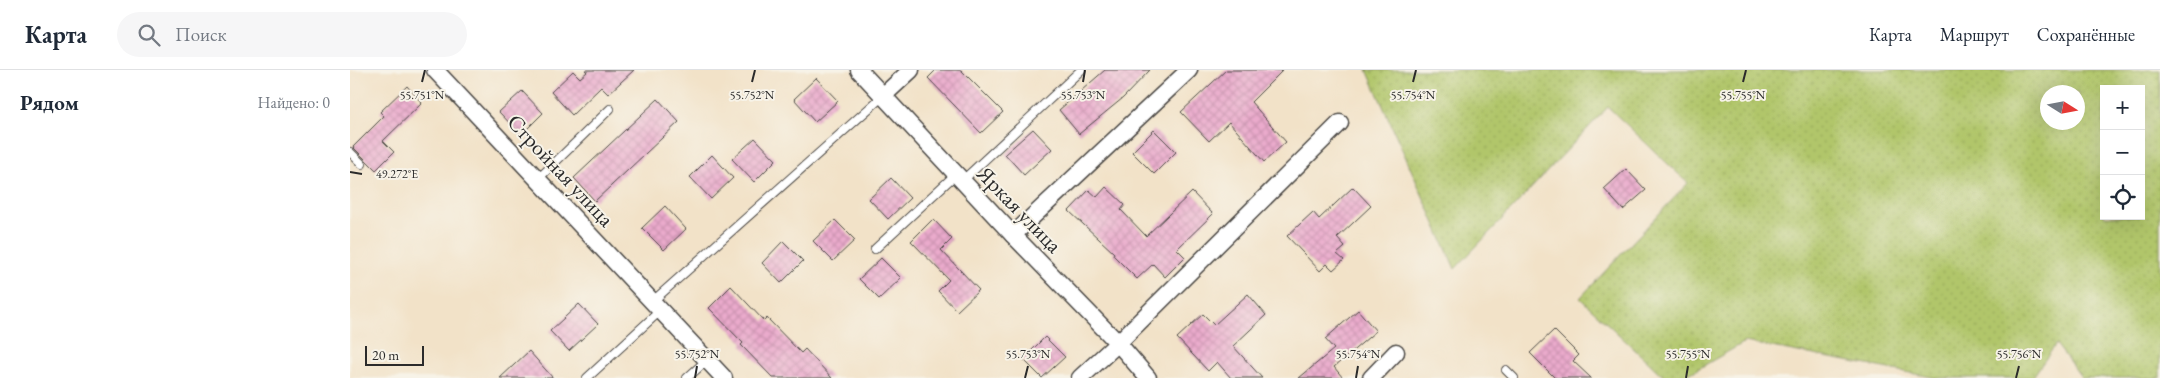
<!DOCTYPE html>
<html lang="ru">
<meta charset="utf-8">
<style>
body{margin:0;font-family:"EB Garamond",serif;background:#f6f6f7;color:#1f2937}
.controls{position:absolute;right:15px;top:15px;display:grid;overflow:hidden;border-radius:0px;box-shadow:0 5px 20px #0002}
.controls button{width:45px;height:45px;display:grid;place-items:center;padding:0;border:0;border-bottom:1px solid #e0e1e3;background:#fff;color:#1f2937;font:25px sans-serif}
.compass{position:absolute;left:1690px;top:15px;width:45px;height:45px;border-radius:50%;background:#fff;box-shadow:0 5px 20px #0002;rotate:101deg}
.scale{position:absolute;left:15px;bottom:12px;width:59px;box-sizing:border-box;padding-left:5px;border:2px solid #2b2b2b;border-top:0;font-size:14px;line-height:18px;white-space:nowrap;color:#2b2b2b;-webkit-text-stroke:4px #f7f3e8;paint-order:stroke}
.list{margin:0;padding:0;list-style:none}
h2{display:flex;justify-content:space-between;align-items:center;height:65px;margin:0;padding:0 20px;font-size:21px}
h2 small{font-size:16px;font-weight:400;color:#747a83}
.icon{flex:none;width:28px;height:28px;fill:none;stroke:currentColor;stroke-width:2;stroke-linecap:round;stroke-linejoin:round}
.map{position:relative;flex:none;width:1810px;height:308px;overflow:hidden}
header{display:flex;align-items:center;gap:30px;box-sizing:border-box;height:70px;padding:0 25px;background:#fff;border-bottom:1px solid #e0e1e3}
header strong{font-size:24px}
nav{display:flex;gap:28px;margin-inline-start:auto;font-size:18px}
.search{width:350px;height:45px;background:#f6f6f7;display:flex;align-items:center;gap:12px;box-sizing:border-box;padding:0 18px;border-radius:28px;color:#747a83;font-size:19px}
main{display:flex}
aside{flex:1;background:#fff}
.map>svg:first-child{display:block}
</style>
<header>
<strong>Карта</strong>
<div class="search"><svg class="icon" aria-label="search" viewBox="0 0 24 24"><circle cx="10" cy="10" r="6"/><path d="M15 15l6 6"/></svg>Поиск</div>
<nav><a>Карта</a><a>Маршрут</a><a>Сохранённые</a></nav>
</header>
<main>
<aside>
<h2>Рядом<small>Найдено: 0</small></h2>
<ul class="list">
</ul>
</aside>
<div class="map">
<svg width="1810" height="308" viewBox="0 0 1810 308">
<defs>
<pattern id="grass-dots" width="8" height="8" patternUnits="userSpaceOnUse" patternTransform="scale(1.25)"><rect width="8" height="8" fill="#b1c66a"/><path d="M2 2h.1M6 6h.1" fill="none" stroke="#98aa5c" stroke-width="1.8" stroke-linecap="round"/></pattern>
<pattern id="building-cross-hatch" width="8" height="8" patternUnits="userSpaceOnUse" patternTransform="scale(1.25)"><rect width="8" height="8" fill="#eaaacc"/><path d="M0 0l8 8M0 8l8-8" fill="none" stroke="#c992af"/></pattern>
</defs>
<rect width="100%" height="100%" fill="#f7f3e8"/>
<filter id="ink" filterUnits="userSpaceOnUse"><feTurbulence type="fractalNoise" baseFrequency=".02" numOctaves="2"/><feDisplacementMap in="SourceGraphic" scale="10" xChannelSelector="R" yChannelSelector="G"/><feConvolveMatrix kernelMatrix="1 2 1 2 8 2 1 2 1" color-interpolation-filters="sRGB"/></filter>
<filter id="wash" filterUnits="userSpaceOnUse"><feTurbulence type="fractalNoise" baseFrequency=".0096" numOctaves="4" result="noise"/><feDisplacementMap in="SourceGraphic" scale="20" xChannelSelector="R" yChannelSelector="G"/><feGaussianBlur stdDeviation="1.12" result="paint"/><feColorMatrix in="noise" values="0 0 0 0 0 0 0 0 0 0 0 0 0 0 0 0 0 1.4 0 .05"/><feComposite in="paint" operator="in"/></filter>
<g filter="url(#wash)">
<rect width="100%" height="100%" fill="#f2e2c8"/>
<!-- grass -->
<path fill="url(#grass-dots)" stroke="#6e784a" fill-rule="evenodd" d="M1017,0h793v308h-78l-26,-34 -24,34h-95l-192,-36 -63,36h-17l-85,-80 108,-115 -80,-76 -153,162zM1754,19h37v127h-37zM1698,22h30v30h-30z"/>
<g id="blocks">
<!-- building -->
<g fill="url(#building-cross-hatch)">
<path d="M235,0h49l-26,24 -7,-7 -29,28 -21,-23 22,-21 7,7 7,-6z"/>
<path d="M586,0h25l42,42 -22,21 -53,-55z"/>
<path d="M755,0h45l-27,28 -44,36 -20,-24z"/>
<path d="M876,0h57l-32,32 35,40 -22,20 -35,-40 -20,19 -28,-29z"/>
<path d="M466,8l22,23 -23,21 -21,-23z"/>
<path d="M57,16l15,17 -39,38 11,11 -18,18 -23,-23 31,-31 -4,-4z"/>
<path d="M172,21l21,22 -22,22 -22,-23z"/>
<path d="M308,29l21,23 -84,79 -21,-23z"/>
<path d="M683,59l19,20 -28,26 -19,-21z"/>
<path d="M804,60l22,22 -22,22 -22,-22z"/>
<path d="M405,68l21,22 -22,22 -22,-23z"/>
<path d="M362,85l21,23 -22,21 -21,-22z"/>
<path d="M1276,99l20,21 -23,20 -19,-21z"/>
<path d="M541,108l19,20 -22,21 -19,-20z"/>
<path d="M756,117l19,18 -4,5 25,26 46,-44 21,22 -36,35 8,8 -20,20 -12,-13 -16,15 -24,-24 1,-2 -45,-42 20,-21 8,7z"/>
<path d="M1003,117l18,19 -34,32 8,9 -8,7 7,6 -11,10 -6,-6 -7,7 -33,-35 26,-24 6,7z"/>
<path d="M315,136l21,23 -22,21 -22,-22z"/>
<path d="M583,149l19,20 -11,11 38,40 -22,21 -19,-20 11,-11 -38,-39z"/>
<path d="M485,150l20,20 -22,21 -20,-20z"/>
<path d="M433,171l20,20 -22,22 -19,-20z"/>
<path d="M531,188l20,20 -22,21 -20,-20z"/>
<path d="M381,216l33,35 3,-3 34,35 4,-4 27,29h-59l-32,-33 2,-2 -34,-35z"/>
<path d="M898,224l18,21 -33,31 29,32h-31l-14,-16 -9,9 -31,-33 26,-24 11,11z"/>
<path d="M229,234l19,20 -29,27 -19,-20z"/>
<path d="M1008,240l18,21 -42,36 9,11h-44l35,-29 -9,-10z"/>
<path d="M1204,260l25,25 -6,6 18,17h-36l-25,-25z"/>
<path d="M695,267l20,20 -23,21 -19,-19z"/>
<path d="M179,281l24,27h-53z"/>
</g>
</g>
</g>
<g filter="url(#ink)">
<use href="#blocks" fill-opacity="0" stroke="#494643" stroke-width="1"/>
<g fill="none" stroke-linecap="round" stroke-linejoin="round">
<defs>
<g id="lane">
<path d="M0,82l12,12"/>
<path d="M188,109l72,-70"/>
<path d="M612,111l119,-111"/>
<path d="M525,179l81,-75"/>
<path d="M303,231l230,-205"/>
<path d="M1156,300l8,8"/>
<path d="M237,308l74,-68"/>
<path d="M337,308l20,-18"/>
</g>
<g id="street">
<path d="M85,0l289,308"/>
<path d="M509,0l154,165 105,108 30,35"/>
<path d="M533,26l28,-26"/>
<path d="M663,165l176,-165"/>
<path d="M730,308l38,-35 222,-220"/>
<path d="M1021,308l25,-26"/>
</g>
</defs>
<!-- lane casing -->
<use href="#lane" stroke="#494643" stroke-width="10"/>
<!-- street casing -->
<use href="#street" stroke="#494643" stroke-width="19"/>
<!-- lane -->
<use href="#lane" stroke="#fff" stroke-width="8"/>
<!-- street -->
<use href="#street" stroke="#fff" stroke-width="16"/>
</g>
</g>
<!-- ticks -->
<path fill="none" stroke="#2b2b2b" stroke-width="2" d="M72,12l3,-12M402,12l3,-12M733,12l2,-12M1063,12l3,-12M1393,12l3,-12M0,102l12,2M345,308l2,-12M675,308l3,-12M1006,308l2,-12M1336,308l2,-12M1666,308l3,-12"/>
<g text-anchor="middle" stroke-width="4" stroke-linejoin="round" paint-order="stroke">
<!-- street labels -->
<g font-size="22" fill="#2b2b2b" stroke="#f7f3e8">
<text transform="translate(211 100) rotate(47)" y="8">Стройная улица</text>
<text transform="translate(670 139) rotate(46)" y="8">Яркая улица</text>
</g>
</g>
<g font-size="12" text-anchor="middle" fill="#2b2b2b" stroke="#f7f3e8" stroke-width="4" stroke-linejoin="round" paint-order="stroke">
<text x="72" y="29">55.751°N</text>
<text x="402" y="29">55.752°N</text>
<text x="733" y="29">55.753°N</text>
<text x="1063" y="29">55.754°N</text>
<text x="1393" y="29">55.755°N</text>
<text x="47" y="108">49.272°E</text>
<text x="347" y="288">55.752°N</text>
<text x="678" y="288">55.753°N</text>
<text x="1008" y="288">55.754°N</text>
<text x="1338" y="288">55.755°N</text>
<text x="1669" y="288">55.756°N</text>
</g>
</svg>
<div class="controls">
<button>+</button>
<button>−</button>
<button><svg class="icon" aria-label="locate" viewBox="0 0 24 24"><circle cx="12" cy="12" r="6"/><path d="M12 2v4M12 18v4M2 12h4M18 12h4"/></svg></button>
</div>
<svg class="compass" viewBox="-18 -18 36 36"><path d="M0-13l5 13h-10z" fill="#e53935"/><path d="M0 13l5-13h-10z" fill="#747a83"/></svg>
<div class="scale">20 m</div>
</div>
</main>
